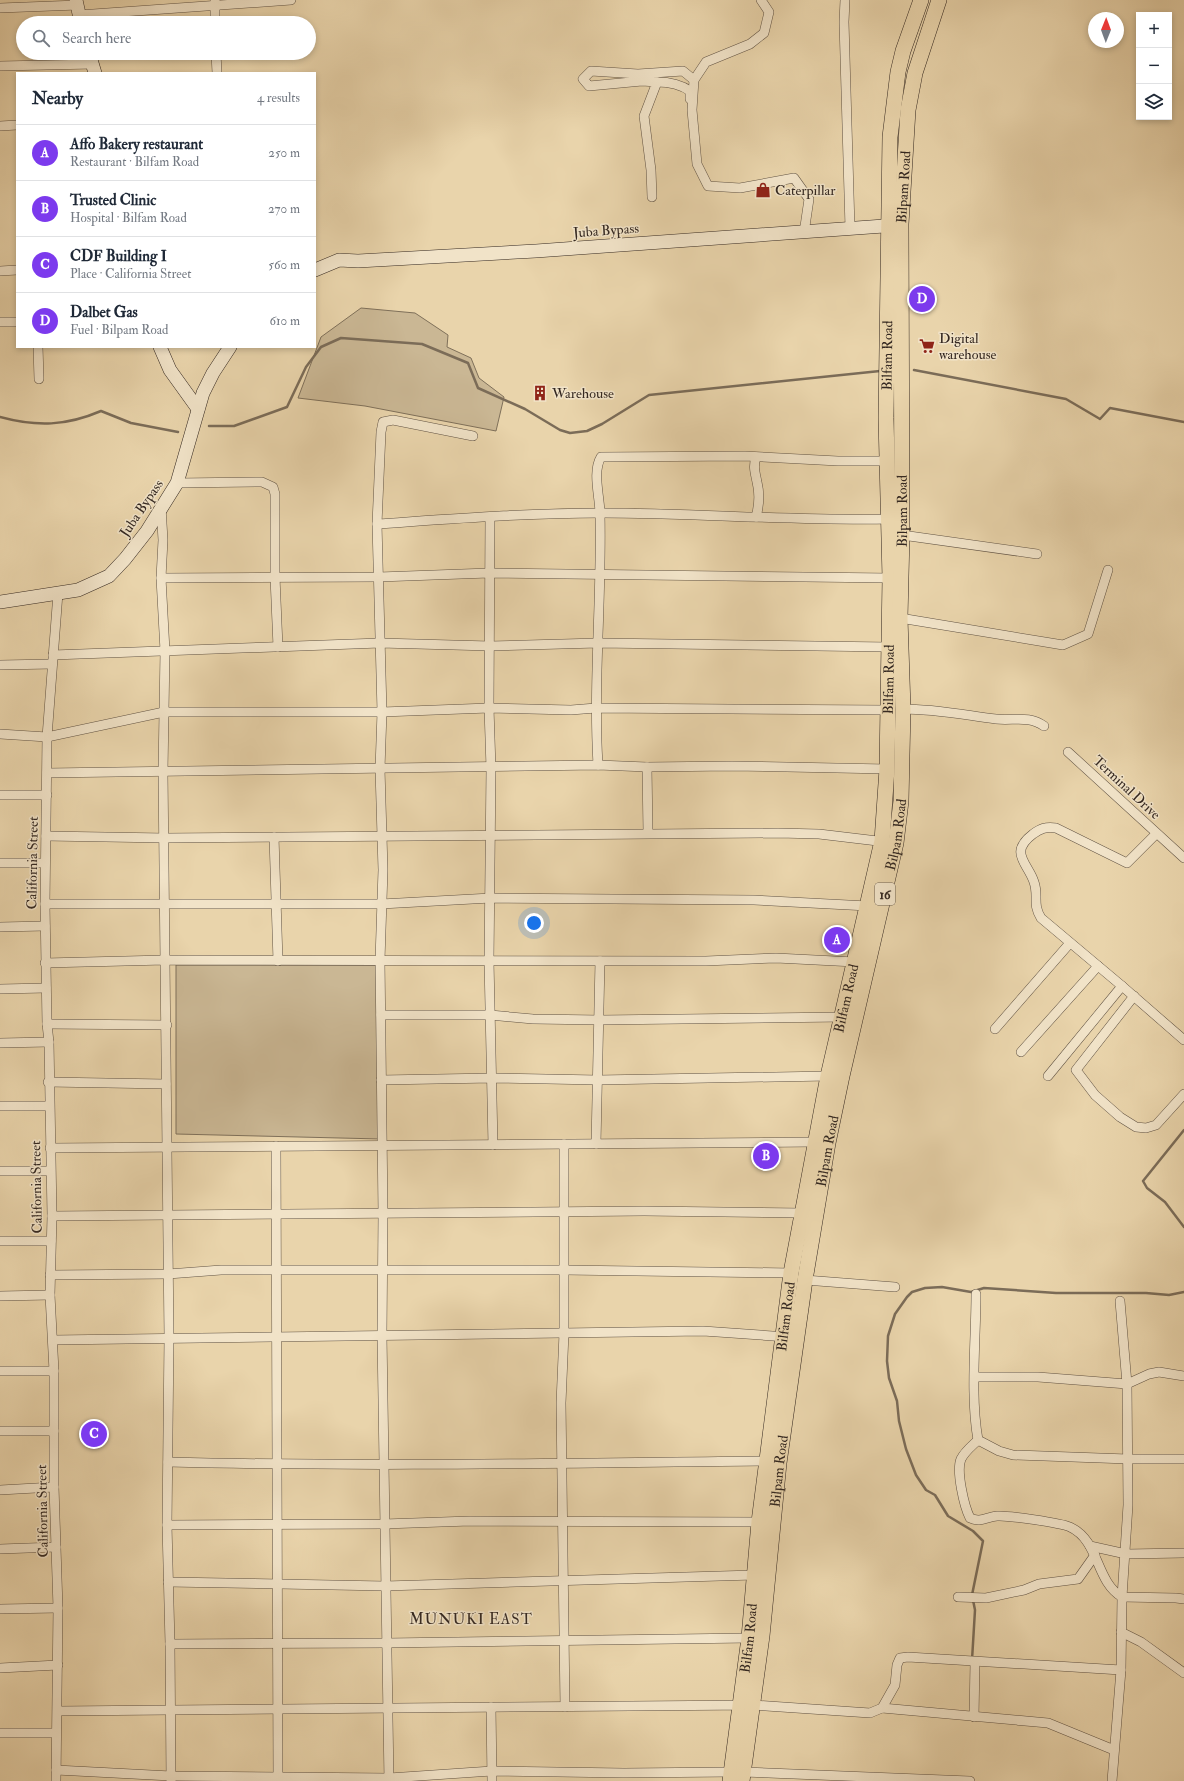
<!DOCTYPE html>
<meta charset="utf-8">
<style>
body{margin:0;font-family:"IM FELL Double Pica",serif;background:#f2f2f3;color:#1f2937}
.controls{position:absolute;right:12px;top:12px;display:grid;overflow:hidden;border-radius:0px;box-shadow:0 2px 6px #0003}
.controls button{width:36px;height:36px;display:grid;place-items:center;padding:0;border:0;border-bottom:1px solid #e0e1e3;background:#fff;color:#1f2937;font:20px sans-serif}
.compass{position:absolute;left:1088px;top:12px;width:36px;height:36px;border-radius:50%;background:#fff;box-shadow:0 2px 6px #0003;rotate:1deg}
.you{position:absolute;left:534px;top:923px;width:14px;height:14px;margin:-10px;border:3px solid #fff;border-radius:50%;background:#1a73e8;box-shadow:0 0 0 6px #1a73e833}
.badge{display:grid;place-items:center;width:26px;height:26px;border-radius:50%;background:#7c3aed;color:#fff;font-size:13px;font-weight:700}
.pin{position:absolute;translate:-50% -50%;border:2px solid #fff;box-shadow:0 1px 4px #0006}
.list{margin:0;padding:0;list-style:none}
h2{display:flex;justify-content:space-between;align-items:center;height:52px;margin:0;padding:0 16px;font-size:17px}
h2 small{font-size:13px;font-weight:400;color:#747a83}
.list li{display:grid;grid-template-columns:26px 1fr auto;gap:12px;align-items:center;box-sizing:border-box;height:56px;padding:0 16px;border-top:1px solid #e0e1e3}
.list b{display:block;font-size:15px;white-space:nowrap}
.list p{margin:0;font-size:13px;white-space:nowrap;color:#747a83}
.list em{font-size:13px;font-style:normal;color:#747a83}
.icon{flex:none;width:22px;height:22px;fill:none;stroke:currentColor;stroke-width:2;stroke-linecap:round;stroke-linejoin:round}
.map{position:relative;flex:none;width:1184px;height:1781px;overflow:hidden}
.search{position:absolute;background:#fff;box-shadow:0 2px 6px #0003;left:16px;top:16px;width:300px;height:44px;display:flex;align-items:center;gap:10px;box-sizing:border-box;padding:0 14px;border-radius:22px;color:#747a83;font-size:15px}
.panel{position:absolute;background:#fff;box-shadow:0 2px 6px #0003;left:16px;top:72px;width:300px;height:276px;border-radius:0px}
.map>svg:first-child{display:block}
</style>
<div class="map">
<svg width="1184" height="1781" viewBox="0 0 1184 1781">
<rect width="100%" height="100%" fill="#e9d4ab"/>
<filter id="stains"><feTurbulence type="fractalNoise" baseFrequency=".005" numOctaves="4"/><feColorMatrix values="0 0 0 0 .2 0 0 0 0 .09 0 0 0 0 .02 0 0 0 .5 -.17"/></filter>
<radialGradient id="worn" r=".72"><stop offset=".6" stop-color="#630" stop-opacity="0"/><stop offset="1" stop-color="#630" stop-opacity=".3"/></radialGradient>
<!-- green -->
<g fill="#cab794" stroke="#7f705a">
<path d="M361,308l54,5 33,22 -1,12 24,11 8,20 25,19 -8,34 -131,-25 -67,-8 23,-61z"/>
<path d="M176,965h204l1,174 -205,-5z"/>
</g>
<g fill="none" stroke-linecap="round" stroke-linejoin="round">
<!-- stream -->
<g stroke="#7b6c58" stroke-width="2.5">
<path d="M914,370l152,29 34,20 10,-11 74,14"/>
<path d="M0,417c37,10 66,9 101,-6l30,12 47,9"/>
<path d="M209,426h25l53,-19 19,-40 15,-20 20,-9 81,6 46,19 10,25 47,21 35,21 10,3 17,-2 15,-7 47,-29 231,-24"/>
<path d="M1184,1130l-41,51 4,7 18,14 19,25"/>
<path d="M972,1660l3,-50 -3,-15 11,-54 -10,-10 -25,-15 -13,-21 -9,-5 -10,-15 -10,-26 -7,-28 -2,-20 -8,-23 -2,-17 1,-25 7,-22 12,-17 5,-5 13,-4 17,-1 29,5 13,-4 72,5h90l23,2 15,-3"/>
</g>
<defs>
<g id="street">
<path d="M215,0v23"/>
<path d="M761,0l8,12 -5,21 -14,11 -44,18 -12,18 -2,30 5,54 11,22 32,2 54,-10 15,21 -5,34"/>
<path d="M845,0l-1,22 6,206"/>
<path d="M0,8l78,-3"/>
<path d="M79,15l212,-15"/>
<path d="M216,53l1,20"/>
<path d="M0,66l93,-2"/>
<path d="M657,82c12,0 23,2 33,9v8"/>
<path d="M0,126l17,-1"/>
<path d="M652,197l-1,-27 -7,-54 13,-34 -15,-1 -53,5 -6,-7 8,-8 47,3 45,-3 11,9"/>
<path d="M0,271l17,-1"/>
<path d="M0,322h17"/>
<path d="M38,347l1,32"/>
<path d="M177,483l85,-1 11,5 2,7v83l3,70"/>
<path d="M161,507l2,33 -2,38 4,73 -2,121 6,566 -2,187 3,119 1,137"/>
<path d="M490,517l-1,191 2,60 -2,193 4,184"/>
<path d="M756,517c3,-11 4,-23 1,-35 -2,-10 -4,-15 -1,-25"/>
<path d="M377,524c74,-5 149,-11 224,-11 96,0 192,8 288,6"/>
<path d="M902,535l135,19"/>
<path d="M161,578l218,-1 110,-4 401,5"/>
<path d="M900,618l163,27 25,-11 20,-64"/>
<path d="M53,655l327,-12 110,3 108,-3 291,4"/>
<path d="M0,665l52,-1"/>
<path d="M903,709c32,0 61,6 93,10 17,2 33,-4 48,7"/>
<path d="M0,734l47,3 117,-25h218l107,-4 82,2 25,-2 291,2"/>
<path d="M1068,752l116,106"/>
<path d="M598,765c-5,-84 4,-167 2,-251 0,-17 -8,-42 1,-57l144,-1 93,5h50"/>
<path d="M647,767l1,66"/>
<path d="M47,773l551,-8 49,2 85,-1 155,3"/>
<path d="M0,795h47"/>
<path d="M1156,834l-29,29 -71,-35c-10,-2 -16,1 -23,6 -25,19 -5,29 1,48 5,14 -2,22 7,36l81,68 62,54"/>
<path d="M46,836l119,2 613,-5 41,1 67,8"/>
<path d="M274,837l4,124"/>
<path d="M0,863h45"/>
<path d="M45,904h336l110,-6 263,2 114,6"/>
<path d="M0,927l45,-1"/>
<path d="M45,963l120,-3 541,1 70,-3 79,4"/>
<path d="M0,989l46,-1"/>
<path d="M1134,996l-58,74 19,25 25,22 16,10 10,1 10,-3 28,-31"/>
<path d="M381,1015h109l43,4 67,1 243,-3"/>
<path d="M47,1024l120,1"/>
<path d="M995,1029l75,-86"/>
<path d="M0,1043l49,-1"/>
<path d="M1021,1052l77,-86"/>
<path d="M1048,1076l74,-90"/>
<path d="M381,1080l112,-2 105,2 230,-4"/>
<path d="M48,1082l118,2"/>
<path d="M0,1106h49"/>
<path d="M564,1144v189l-3,70 4,304"/>
<path d="M596,1144l4,-183"/>
<path d="M276,1146l2,635"/>
<path d="M50,1148l765,-6"/>
<path d="M0,1171h50"/>
<path d="M52,1216l592,-5 159,2"/>
<path d="M0,1241h51"/>
<path d="M50,1275l118,-1 53,-4h343l227,3"/>
<path d="M805,1280l90,7"/>
<path d="M976,1294c0,46 -6,101 2,146l21,11 14,4 115,4h56"/>
<path d="M0,1296l50,-1"/>
<path d="M53,1340l650,-9 84,6"/>
<path d="M0,1371h54"/>
<path d="M975,1377h63l89,7 22,-10 10,-2 25,4"/>
<path d="M0,1431h54"/>
<path d="M978,1440c-6,6 -13,11 -17,19 -5,12 3,47 9,59 10,5 17,-1 27,-2 10,-1 64,7 73,11 30,14 25,54 52,70l54,1 8,1"/>
<path d="M168,1462c199,5 399,1 598,-1"/>
<path d="M0,1490l54,-3"/>
<path d="M167,1525l217,-1 86,-3 289,1"/>
<path d="M1090,1546l36,8 58,-1"/>
<path d="M0,1549l56,-2"/>
<path d="M168,1582l217,4 369,-11"/>
<path d="M958,1597l28,1 38,-8 15,-6 39,-5 17,-24"/>
<path d="M0,1609l58,-1"/>
<path d="M1121,1632l20,10 43,31"/>
<path d="M170,1644l216,-1 363,-5"/>
<path d="M0,1668l58,-3"/>
<path d="M491,1707l1,74"/>
<path d="M882,1708l166,15 66,27"/>
<path d="M58,1711l695,-6 117,8 12,-5 13,-23 2,-20 3,-7 8,-1 213,13"/>
<path d="M974,1717l1,-55"/>
<path d="M0,1733h56"/>
<path d="M56,1770l115,6 218,2 103,-7 132,2 108,-1"/>
<path d="M743,1772l227,9"/>
<path d="M56,1781l2,-173 -4,-121v-116l-4,-76 2,-79 -3,-174 -2,-18 -2,-120 2,-167 11,-144"/>
<path d="M389,1781l-7,-445 1,-123 -3,-253 3,-90 -3,-101 2,-57 -5,-188 4,-92 2,-10 10,-2 80,16"/>
<path d="M1112,1781l9,-111 1,-73 6,-92 -1,-121 -7,-83"/>
</g>
<g id="secondary">
<path d="M76,0l5,23"/>
<path d="M89,53l6,20"/>
<path d="M315,270l24,-10 19,1 178,-10 362,-26"/>
<path d="M160,347l10,23 28,39"/>
<path d="M0,602l78,-12 31,-14 16,-17 22,-28 30,-48 26,-90 10,-20 17,-26"/>
</g>
<g id="primary">
<path id="s1" d="M730,1781l19,-143 10,-116 32,-249 37,-197 54,-235 5,-72 3,-191 -4,-160 4,-281 8,-65 5,-21 18,-51"/>
<path id="s2" d="M742,1781l20,-145 17,-173 26,-183 23,-137 14,-67 54,-233 5,-42 2,-92 -3,-91 2,-83 -1,-311 7,-114 7,-37 24,-73"/>
</g>
</defs>
<!-- street casing -->
<use href="#street" stroke="#615344" stroke-width="10"/>
<!-- secondary casing -->
<use href="#secondary" stroke="#342821" stroke-width="14"/>
<!-- primary casing -->
<use href="#primary" stroke="#342821" stroke-width="16"/>
<!-- street -->
<use href="#street" stroke="#f1e3c8" stroke-width="9"/>
<!-- secondary -->
<use href="#secondary" stroke="#f1e3c8" stroke-width="13"/>
<!-- primary -->
<use href="#primary" stroke="#e9d4ab" stroke-width="15"/>
</g>
<!-- icons -->
<defs>
<symbol id="shop-bare" viewBox="-9 -9 18 18"><path d="M-5-2.5h2.3a2.7 3.5 0 0 1 5.4 0H5L5.5 6h-11ZM-1.5-2.5h3a1.5 2.3 0 0 0-3 0Z" fill="#8f2418" stroke="#f1e3c8" stroke-width="2.5" paint-order="stroke"/></symbol>
<symbol id="supermarket-bare" viewBox="-9 -9 18 18"><path d="M-6-5.5h2.5l.6 2H6L4.5 2H-2.5L-4.4-4H-6ZM-1.5 3.2a1.3 1.3 0 1 0 .1 0ZM3 3.2a1.3 1.3 0 1 0 .1 0Z" fill="#8f2418" stroke="#f1e3c8" stroke-width="2.5" paint-order="stroke"/></symbol>
<symbol id="building-bare" viewBox="-9 -9 18 18"><path d="M-4-6H4V6H1V3H-1V6H-4ZM-2.5-4.3h1.7v1.8h-1.7ZM.8-4.3h1.7v1.8H.8ZM-2.5-1h1.7V.8h-1.7ZM.8-1h1.7V.8H.8Z" fill="#8f2418" stroke="#f1e3c8" stroke-width="2.5" paint-order="stroke"/></symbol>
</defs>
<g fill-rule="evenodd">
<use href="#shop-bare" x="752" y="179" width="22" height="22"/>
<use href="#supermarket-bare" x="916" y="335" width="22" height="22"/>
<use href="#building-bare" x="529" y="382" width="22" height="22"/>
</g>
<g text-anchor="middle" stroke-width="3" stroke-linejoin="round" paint-order="stroke">
<!-- shield labels -->
<rect fill="#f1e3c8" stroke="#6d6053" stroke-width="1" x="875" y="883" width="20" height="22" rx="3"/>
<g font-size="13" font-weight="bold" fill="#342821">
<text x="885" y="899">16</text>
</g>
<!-- street labels -->
<g font-size="14" fill="#342821" stroke="#f1e3c8">
<text dy="5" stroke="none"><textPath href="#s2" startOffset="1608">Bilpam Road</textPath></text>
<text transform="translate(606 230) rotate(-4)" y="5">Juba Bypass</text>
<text dy="5" stroke="none"><textPath href="#s1" startOffset="1439">Bilfam Road</textPath></text>
<text transform="translate(141 508) rotate(-56)" y="5">Juba Bypass</text>
<text dy="5" stroke="none"><textPath href="#s2" startOffset="1284">Bilpam Road</textPath></text>
<text dy="5" stroke="none"><textPath href="#s1" startOffset="1115">Bilfam Road</textPath></text>
<text transform="translate(1127 787) rotate(43)" y="5">Terminal Drive</text>
<text dy="5" stroke="none"><textPath href="#s2" startOffset="960">Bilpam Road</textPath></text>
<text transform="translate(32 863) rotate(-89)" y="5">California Street</text>
<text dy="5" stroke="none"><textPath href="#s1" startOffset="792">Bilfam Road</textPath></text>
<text dy="5" stroke="none"><textPath href="#s2" startOffset="636">Bilpam Road</textPath></text>
<text transform="translate(36 1187) rotate(-91)" y="5">California Street</text>
<text dy="5" stroke="none"><textPath href="#s1" startOffset="468">Bilfam Road</textPath></text>
<text dy="5" stroke="none"><textPath href="#s2" startOffset="312">Bilpam Road</textPath></text>
<text transform="translate(42 1511) rotate(-91)" y="5">California Street</text>
<text dy="5" stroke="none"><textPath href="#s1" startOffset="144">Bilfam Road</textPath></text>
</g>
<!-- poi labels -->
<g font-size="14" fill="#342821" stroke="#f1e3c8" text-anchor="start">
<text x="775" y="195">Caterpillar</text>
<text x="939" y="343">Digital<tspan x="939" dy="16">warehouse</tspan></text>
<text x="552" y="398">Warehouse</text>
</g>
<!-- neighbourhood labels -->
<g font-size="15" letter-spacing="1" fill="#342821" stroke="#f1e3c8">
<text x="471" y="1624">MUNUKI EAST</text>
</g>
</g>
<rect width="100%" height="100%" filter="url(#stains)"/>
<rect width="100%" height="100%" fill="url(#worn)"/>
</svg>
<div class="controls">
<button>+</button>
<button>−</button>
<button><svg class="icon" aria-label="layers" viewBox="0 0 24 24"><path d="M12 4l9 5-9 5-9-5zM3 14l9 5 9-5"/></svg></button>
</div>
<svg class="compass" viewBox="-18 -18 36 36"><path d="M0-13l5 13h-10z" fill="#e53935"/><path d="M0 13l5-13h-10z" fill="#747a83"/></svg>
<div class="you"></div>
<div class="pin badge" style="left:837px;top:940px">A</div>
<div class="pin badge" style="left:766px;top:1156px">B</div>
<div class="pin badge" style="left:94px;top:1434px">C</div>
<div class="pin badge" style="left:922px;top:299px">D</div>
<div class="search"><svg class="icon" aria-label="search" viewBox="0 0 24 24"><circle cx="10" cy="10" r="6"/><path d="M15 15l6 6"/></svg>Search here</div>
<section class="panel">
<h2>Nearby<small>4 results</small></h2>
<ul class="list">
<li><span class="badge">A</span><div><b>Affo Bakery restaurant</b><p>Restaurant · Bilfam Road</p></div><em>250 m</em></li>
<li><span class="badge">B</span><div><b>Trusted Clinic</b><p>Hospital · Bilfam Road</p></div><em>270 m</em></li>
<li><span class="badge">C</span><div><b>CDF Building I</b><p>Place · California Street</p></div><em>560 m</em></li>
<li><span class="badge">D</span><div><b>Dalbet Gas</b><p>Fuel · Bilpam Road</p></div><em>610 m</em></li>
</ul>
</section>
</div>
